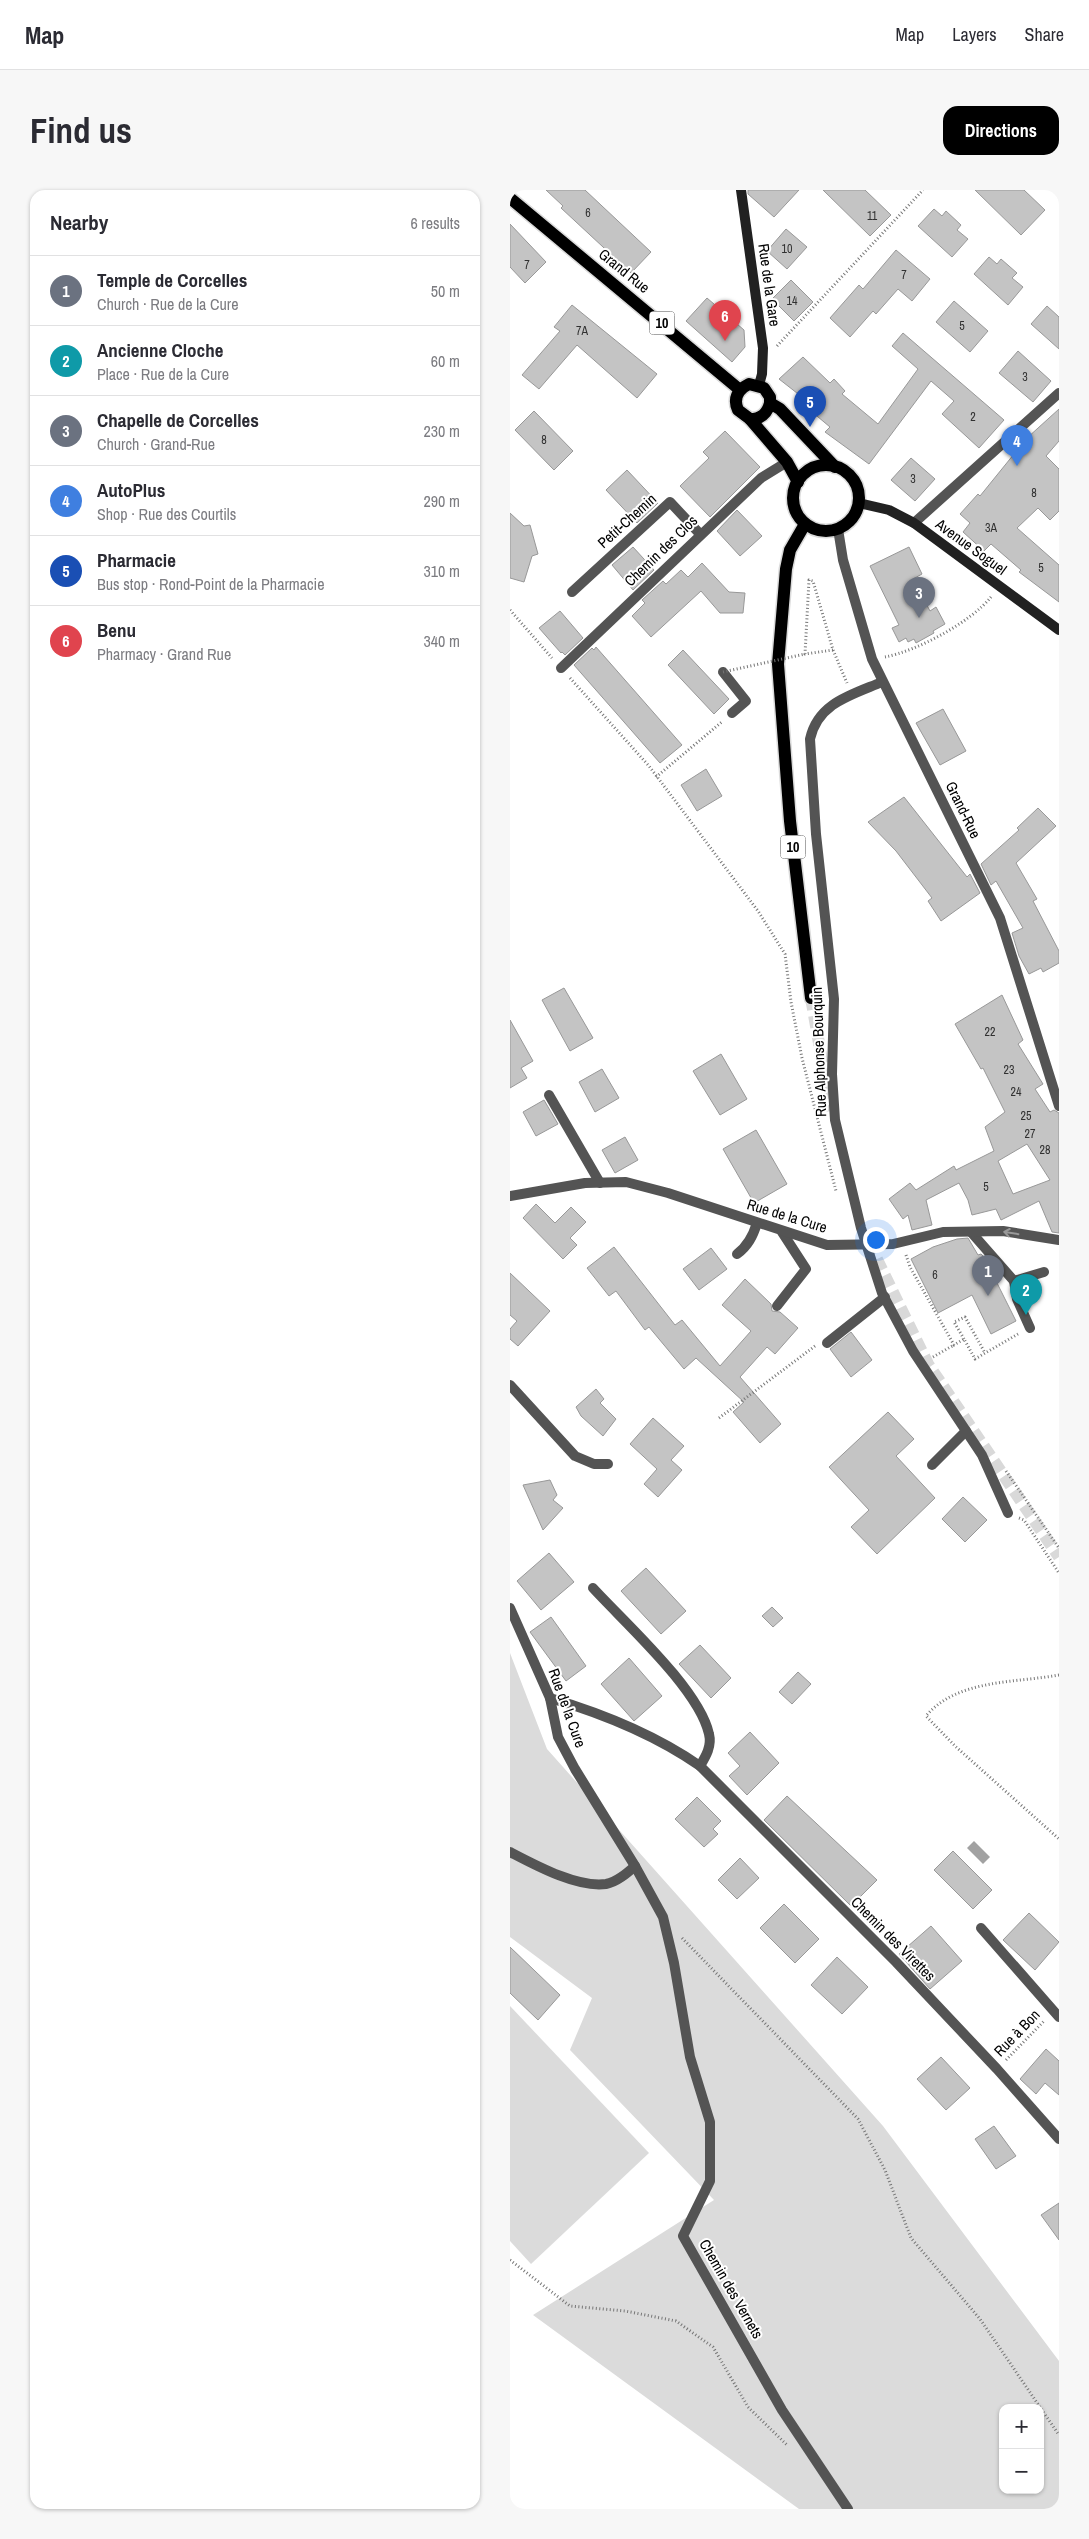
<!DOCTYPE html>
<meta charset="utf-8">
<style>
body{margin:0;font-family:"Archivo Narrow",sans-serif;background:#f7f7f7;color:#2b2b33}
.controls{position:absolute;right:15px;bottom:15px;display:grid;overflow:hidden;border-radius:10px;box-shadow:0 1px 4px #0004}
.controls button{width:45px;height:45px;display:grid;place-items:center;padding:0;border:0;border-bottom:1px solid #e1e1e2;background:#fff;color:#2b2b33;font:25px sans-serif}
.you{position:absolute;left:365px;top:1049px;width:18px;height:18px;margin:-12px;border:4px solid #fff;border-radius:50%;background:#1a73e8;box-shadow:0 0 0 8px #1a73e833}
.badge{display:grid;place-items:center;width:32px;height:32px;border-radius:50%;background:#000;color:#fff;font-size:16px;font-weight:700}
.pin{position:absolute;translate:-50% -41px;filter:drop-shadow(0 1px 2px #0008)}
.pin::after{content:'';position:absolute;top:26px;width:18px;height:15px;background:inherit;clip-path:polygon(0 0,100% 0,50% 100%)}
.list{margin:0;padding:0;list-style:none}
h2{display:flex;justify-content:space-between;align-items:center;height:65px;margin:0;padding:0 20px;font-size:21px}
h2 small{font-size:16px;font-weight:400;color:#7c7c81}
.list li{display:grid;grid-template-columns:32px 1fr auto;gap:15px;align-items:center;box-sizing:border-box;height:70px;padding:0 20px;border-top:1px solid #e1e1e2}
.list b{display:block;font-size:19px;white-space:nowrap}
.list p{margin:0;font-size:16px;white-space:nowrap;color:#7c7c81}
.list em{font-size:16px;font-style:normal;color:#7c7c81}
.map{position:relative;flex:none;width:549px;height:2319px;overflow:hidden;border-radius:15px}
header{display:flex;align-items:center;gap:30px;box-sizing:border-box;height:70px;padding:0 25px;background:#fff;border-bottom:1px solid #e1e1e2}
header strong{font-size:24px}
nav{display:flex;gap:28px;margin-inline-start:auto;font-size:18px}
.intro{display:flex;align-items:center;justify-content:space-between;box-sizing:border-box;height:120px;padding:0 30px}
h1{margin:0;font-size:35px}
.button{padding:12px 22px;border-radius:15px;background:#000;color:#fff;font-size:18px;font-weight:700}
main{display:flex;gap:30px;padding:0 30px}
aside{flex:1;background:#fff;border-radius:15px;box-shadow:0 1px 4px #0004}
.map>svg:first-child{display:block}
</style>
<header>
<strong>Map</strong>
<nav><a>Map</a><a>Layers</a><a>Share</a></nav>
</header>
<div class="intro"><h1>Find us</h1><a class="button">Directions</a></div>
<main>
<aside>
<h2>Nearby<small>6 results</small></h2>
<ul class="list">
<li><span class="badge" style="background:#6b7280">1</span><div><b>Temple de Corcelles</b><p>Church · Rue de la Cure</p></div><em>50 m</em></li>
<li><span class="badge" style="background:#0f9aa8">2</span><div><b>Ancienne Cloche</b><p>Place · Rue de la Cure</p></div><em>60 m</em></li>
<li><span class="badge" style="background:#6b7280">3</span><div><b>Chapelle de Corcelles</b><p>Church · Grand-Rue</p></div><em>230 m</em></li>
<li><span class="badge" style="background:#3f7fe0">4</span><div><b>AutoPlus</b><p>Shop · Rue des Courtils</p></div><em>290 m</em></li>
<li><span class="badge" style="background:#1a4fb4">5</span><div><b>Pharmacie</b><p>Bus stop · Rond-Point de la Pharmacie</p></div><em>310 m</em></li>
<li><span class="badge" style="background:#e0444e">6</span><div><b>Benu</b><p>Pharmacy · Grand Rue</p></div><em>340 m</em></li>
</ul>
</aside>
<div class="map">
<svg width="549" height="2319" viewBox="0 0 549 2319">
<rect width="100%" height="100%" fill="#fff"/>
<!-- green -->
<g fill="#dbdbdb" fill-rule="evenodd">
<path d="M0,1463l37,96 336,377 176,235v148h-260l-266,-194 181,-115 -144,-150 22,-52 -82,-61zM493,2218h37v82h-37z"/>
<path d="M0,1816l139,147 -118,111 -21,-23z"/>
</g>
<!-- water -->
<path fill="#a2a2a2" d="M464,1651l16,16 -7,7 -16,-16z"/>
<!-- building -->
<g fill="#c4c4c4" stroke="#989898" fill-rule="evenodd">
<path d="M36,0h39l66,62 -20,21 -70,-65 2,-2z"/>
<path d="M238,0h51l-25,27 -26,-23z"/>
<path d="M313,0h42l26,25 -21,21z"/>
<path d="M465,0h49l21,20 -24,25z"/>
<path d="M424,19l8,7 4,-5 15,14 -4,5 11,9 -16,18 -34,-31z"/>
<path d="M0,34l36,38 -21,21 -15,-16z"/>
<path d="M276,39l21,18 -20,22 -20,-18z"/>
<path d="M386,60l34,29 -18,22 -14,-12 -22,25 -3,-3 -23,26 -20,-19 29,-33 4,4z"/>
<path d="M479,67l8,7 4,-5 16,14 -5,5 11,9 -15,18 -34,-31z"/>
<path d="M281,90l22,22 -19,19 -22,-22z"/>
<path d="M197,108l37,32 1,17 -13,15 -46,-41z"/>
<path d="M444,111l34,30 -18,21 -34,-30z"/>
<path d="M62,115l85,69 -20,24 -60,-53 -38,44 -17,-14 38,-44 -6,-4z"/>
<path d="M537,116l12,11v32l-28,-25z"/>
<path d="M393,143l101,87 -25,28 -37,-34 12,-13 -23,-20 -62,83 -44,-32 5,-5 -31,-26 3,-4 -23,-18 24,-22 27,26 4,-4 11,12 -3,3 36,30 40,-55 -26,-23z"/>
<path d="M508,161l33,30 -18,21 -34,-29z"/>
<path d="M549,219v32l-13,15 13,13v42l-9,9 -12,-12 -21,20 42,37v37l-40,-30 2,-2 -30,-26 -7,7 -21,-19 7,-9 -10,-9 18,-20 2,2 47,-58z"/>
<path d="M24,221l39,40 -19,19 -39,-40z"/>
<path d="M215,241l35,36 -50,50 -30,-31 29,-28 -6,-6z"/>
<path d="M401,268l24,21 -20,22 -24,-21z"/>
<path d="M117,280l31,33 -21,20 -31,-33z"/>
<path d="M227,320l25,26 -22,20 -23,-25z"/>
<path d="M0,323l14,13 6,-1 8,29 -6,2 -8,26 -14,-4z"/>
<path d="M123,357l21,23 -21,20 -21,-25z"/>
<path d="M399,357l13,27 -9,5 17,32 6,-4 9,17 -12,7 1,2 -18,10 -2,-4 -6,3 -2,-4 -7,4 -7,-14 7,-3 -29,-59z"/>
<path d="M192,373l27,29 16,1 -2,20h-23l-19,-22 -50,46 -19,-21 13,-13 -3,-3 21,-19 3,3 15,-14 7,7z"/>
<path d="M50,421l23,27 -18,17 -3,-3 -1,1 -22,-25z"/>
<path d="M86,457l86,98 -22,18 -86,-98 18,-17 2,2z"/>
<path d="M173,460l46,49 -15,15 -46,-49z"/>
<path d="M433,519l23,42 -26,14 -24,-42z"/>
<path d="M196,579l16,27 -25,15 -16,-26z"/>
<path d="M394,607l63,80 3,-3 10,19 -39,28 -13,-20 4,-3 -36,-47 -28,-29z"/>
<path d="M528,618l18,18 -40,37 21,36 -4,2 26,50v12l-16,9 -2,-4 -12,6 -10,-18 -7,-23 11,-5 -27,-47 -5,4 -10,-21 38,-34 -2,-2z"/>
<path d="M54,798l29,50 -23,13 -28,-51z"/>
<path d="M492,805l21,45 -5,4 25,40 -8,5 15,23 4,-2 5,3v120l-7,-1 -13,-31 -38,19 -5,-11 -24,6 -4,-15 -9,-17 -33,17 6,25 -20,5 -4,-15 -5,4 -14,-20 21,-16 6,7 38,-24 2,4 38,-19 -9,-24 20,-15 -22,-44 -2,1 -26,-45zM517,954l23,36 -37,14 -15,-33z"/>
<path d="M0,830l23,41 -12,7 6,10 -17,10z"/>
<path d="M211,864l26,45 -27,16 -27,-44z"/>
<path d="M92,879l17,29 -24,14 -16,-30z"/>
<path d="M34,910l14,24 -22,12 -13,-24z"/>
<path d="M246,940l31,54 -33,19 -31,-54z"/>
<path d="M115,947l13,23 -23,13 -13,-23z"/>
<path d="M26,1014l19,19 16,-16 15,15 -16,16 7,7 -14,14 -40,-41z"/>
<path d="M458,1048l10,17 3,-1 3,3 32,64 -25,13 -19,-39 -34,18 -27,-54 22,-12 24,-8z"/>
<path d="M104,1057l61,78 7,-5 38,46 31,-35 -29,-26 23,-26 26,25 1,7 8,1 18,16 -23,26 -8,-7 -27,30 41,47 -21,19 -27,-31 11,-10 -48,-44 -12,11 -35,-42 -4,3 -29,-39 -7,5 -22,-28z"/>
<path d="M201,1058l16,21 -28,21 -16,-21z"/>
<path d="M0,1083l40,38 -32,35 -8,-7v-10l7,-8 -7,-6z"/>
<path d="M341,1142l21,28 -21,17 -21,-28z"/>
<path d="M86,1199l8,10 -4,4 16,16 -13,17 -22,-20 -5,-9z"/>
<path d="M378,1222l26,27 -18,17 39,42 -58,56 -26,-27 18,-17 -40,-43z"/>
<path d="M143,1228l31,28 -13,14 11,10 -24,27 -14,-13 13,-15 -27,-25z"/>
<path d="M40,1290l7,15 -4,5 10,8 -20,22 -20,-45z"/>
<path d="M453,1307l24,23 -22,22 -23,-23z"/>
<path d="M39,1363l25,29 -33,28 -24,-29z"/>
<path d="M136,1378l40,43 -25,23 -40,-43z"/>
<path d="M262,1417l11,11 -10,9 -11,-11z"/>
<path d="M41,1427l35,49 -20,15 -36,-49z"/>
<path d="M190,1455l31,33 -20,20 -32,-34z"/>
<path d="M119,1468l33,38 -28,25 -33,-37z"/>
<path d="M288,1482l13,12 -19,20 -13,-12z"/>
<path d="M240,1542l29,31 -32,32 -18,-19 11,-10 -12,-13z"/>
<path d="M277,1606l90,84 -26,26 -87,-86z"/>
<path d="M187,1607l24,24 -8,8 5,5 -14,13 -29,-28z"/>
<path d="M443,1661l39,39 -19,19 -39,-39z"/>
<path d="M230,1668l19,20 -22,21 -19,-19z"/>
<path d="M274,1714l35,35 -24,24 -35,-35z"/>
<path d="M519,1723l30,29 -24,28 -32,-30z"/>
<path d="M421,1736l31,35 -32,28 -31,-35z"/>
<path d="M0,1757l50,48 -22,25 -28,-27z"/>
<path d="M327,1767l31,30 -26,27 -31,-29z"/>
<path d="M536,1859l13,12v34l-14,-12 -9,11 -16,-15z"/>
<path d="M431,1867l29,31 -24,22 -29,-31z"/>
<path d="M484,1936l22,30 -20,13 -21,-30z"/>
<path d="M549,2013v37l-18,-25z"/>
</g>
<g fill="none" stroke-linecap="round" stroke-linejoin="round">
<!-- primary-tunnel -->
<g stroke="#d9d9d9" stroke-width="12" stroke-dasharray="12 6" stroke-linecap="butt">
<path d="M301,808l20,113"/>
<path d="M359,1053l59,121 131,193"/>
</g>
<defs>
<g id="primary">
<path d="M0,8l230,192"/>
<path d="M260,213c-3,11 -9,16 -20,16l-12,-9c-5,-11 -1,-20 11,-26l15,4 6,9v6l10,6 55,58"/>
<path d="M240,229l37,43 11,20"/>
<circle cx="316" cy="308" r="33"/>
<path d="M295,334l-15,26 -4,19 -8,95 12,157 21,177"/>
</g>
</defs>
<!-- primary casing -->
<use href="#primary" stroke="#dbdbdb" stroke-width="15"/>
<!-- path -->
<g stroke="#767676" stroke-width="3" stroke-dasharray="1 2.5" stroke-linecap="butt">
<path d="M267,156l146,-156"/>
<path d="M0,420l42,48"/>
<path d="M323,460l-28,4 4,-74 4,1 20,69 14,33"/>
<path d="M375,467c32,-6 86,-35 106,-60"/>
<path d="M60,488l79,88 109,145 27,43 6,48 11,56 34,133"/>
<path d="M146,587l67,-56"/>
<path d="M396,1065l4,12 44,78 10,-6 11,20 43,-25"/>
<path d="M454,1149l-10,-17 11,-5 20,36"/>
<path d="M423,1167l21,-12"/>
<path d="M209,1228l96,-72"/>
<path d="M496,1281l53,77"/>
<path d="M509,1328l5,2 35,53"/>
<path d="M549,1485c-44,8 -102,4 -133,41l29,30 104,93"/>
<path d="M172,1748l176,181 27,51 26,68 69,81 79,116"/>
<path d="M496,1870l39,-40"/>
<path d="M0,2070l60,46 55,5 51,10 37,26 35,60 40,39"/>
</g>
<!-- lane -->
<g stroke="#545454" stroke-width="10">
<path d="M62,402l98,-90 30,32"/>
<path d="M51,478l200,-190 26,-16"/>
<path d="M39,905l51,88"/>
<path d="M461,1042l43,49 3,18 13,29"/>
<path d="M227,1064c11,-8 16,-18 20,-31"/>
<path d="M504,1091l30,-9"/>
<path d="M267,1116l29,-37 -24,-37"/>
<path d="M317,1153l58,-46"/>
<path d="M0,1195l65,71 19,8h14"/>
<path d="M422,1275l34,-34"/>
</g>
<!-- street -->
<g stroke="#545454" stroke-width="10">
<path d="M404,333l145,-130"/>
<path d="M328,339l5,31 29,99 128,259 59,188"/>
<path d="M213,482l23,29 -14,12"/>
<path d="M372,492c-31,13 -64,21 -72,57l6,95 18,165 -2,75 3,46 26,108 21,65 31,58 69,104 26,58"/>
<path d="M0,1006l75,-13 41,-1 42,11 159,52 66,-1 50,-12 60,-1 56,9"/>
<path d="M83,1398c32,35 106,101 116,146 3,12 -3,22 -9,32"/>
<path d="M0,1418l40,90 8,39 17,32 60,97 28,51 11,46 16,94 20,65v59l-27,55 99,174 66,99"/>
<path d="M40,1508c54,16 104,36 150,68l196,196 101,107 62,70"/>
<path d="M0,1662c25,13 67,36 96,32 11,-2 21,-11 29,-18"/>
<path d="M471,1738l78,89"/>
</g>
<!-- secondary -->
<g stroke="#212121" stroke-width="10">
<path d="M231,0l22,158 -1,26 -3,11"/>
<path d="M349,313l30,7 25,13 145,107"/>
</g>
<!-- primary -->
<use href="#primary" stroke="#000" stroke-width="12"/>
<!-- path-bridge -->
<path stroke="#767676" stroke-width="3" stroke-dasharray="1 2.5" stroke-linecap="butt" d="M213,482l82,-18"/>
</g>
<!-- one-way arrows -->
<defs><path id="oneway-shaft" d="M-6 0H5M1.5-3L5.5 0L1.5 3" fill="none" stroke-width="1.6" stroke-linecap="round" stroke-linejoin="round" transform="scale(1.25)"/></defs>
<use stroke="#989898" href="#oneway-shaft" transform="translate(501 1043) rotate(-171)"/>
<g text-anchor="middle" stroke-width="4" stroke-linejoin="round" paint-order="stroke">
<!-- number labels -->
<g font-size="12" fill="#313131">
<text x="78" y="27">6</text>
<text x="362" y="30">11</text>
<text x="277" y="63">10</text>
<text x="17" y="79">7</text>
<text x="394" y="89">7</text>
<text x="282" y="115">14</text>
<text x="452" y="140">5</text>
<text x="72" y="145">7A</text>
<text x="515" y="191">3</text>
<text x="463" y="231">2</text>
<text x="34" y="254">8</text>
<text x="403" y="293">3</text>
<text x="524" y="307">8</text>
<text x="481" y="342">3A</text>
<text x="531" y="382">5</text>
<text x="480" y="846">22</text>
<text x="499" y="884">23</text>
<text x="506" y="906">24</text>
<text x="516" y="930">25</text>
<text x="520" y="948">27</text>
<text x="535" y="964">28</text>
<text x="476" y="1001">5</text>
<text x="425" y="1089">6</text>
</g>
<!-- shield labels -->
<g fill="#fff" stroke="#4c4c4c" stroke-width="1">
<rect x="139.5" y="121.5" width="25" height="23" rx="4"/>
<rect x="270.5" y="645.5" width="25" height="23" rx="4"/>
</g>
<g font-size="14" font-weight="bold" fill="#000">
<text x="152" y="138">10</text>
<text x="283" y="662">10</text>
</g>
<!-- street labels -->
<g font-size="15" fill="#000" stroke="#fff">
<text transform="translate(114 81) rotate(39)" y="5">Grand Rue</text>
<text transform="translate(259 95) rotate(82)" y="5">Rue de la Gare</text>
<text transform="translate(117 331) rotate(-42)" y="5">Petit-Chemin</text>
<text transform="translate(461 357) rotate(36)" y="5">Avenue Soguel</text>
<text transform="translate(151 361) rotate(-44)" y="5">Chemin des Clos</text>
<text transform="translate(453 620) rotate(64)" y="5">Grand-Rue</text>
<text transform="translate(309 862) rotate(-92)" y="5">Rue Alphonse Bourquin</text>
<text transform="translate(277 1026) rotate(17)" y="5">Rue de la Cure</text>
<text transform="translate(57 1518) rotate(70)" y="5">Rue de la Cure</text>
<text transform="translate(383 1749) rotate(45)" y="5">Chemin des Virettes</text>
<text transform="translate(507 1843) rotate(-46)" y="5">Rue à Bon</text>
<text transform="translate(221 2099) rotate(60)" y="5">Chemin des Vernets</text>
</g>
</g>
</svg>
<div class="controls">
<button>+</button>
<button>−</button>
</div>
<div class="you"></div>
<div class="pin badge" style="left:478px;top:1106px;background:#6b7280">1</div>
<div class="pin badge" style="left:516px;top:1125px;background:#0f9aa8">2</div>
<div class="pin badge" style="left:409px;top:428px;background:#6b7280">3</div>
<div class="pin badge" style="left:507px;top:276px;background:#3f7fe0">4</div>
<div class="pin badge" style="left:300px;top:237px;background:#1a4fb4">5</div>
<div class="pin badge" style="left:215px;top:151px;background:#e0444e">6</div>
</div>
</main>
